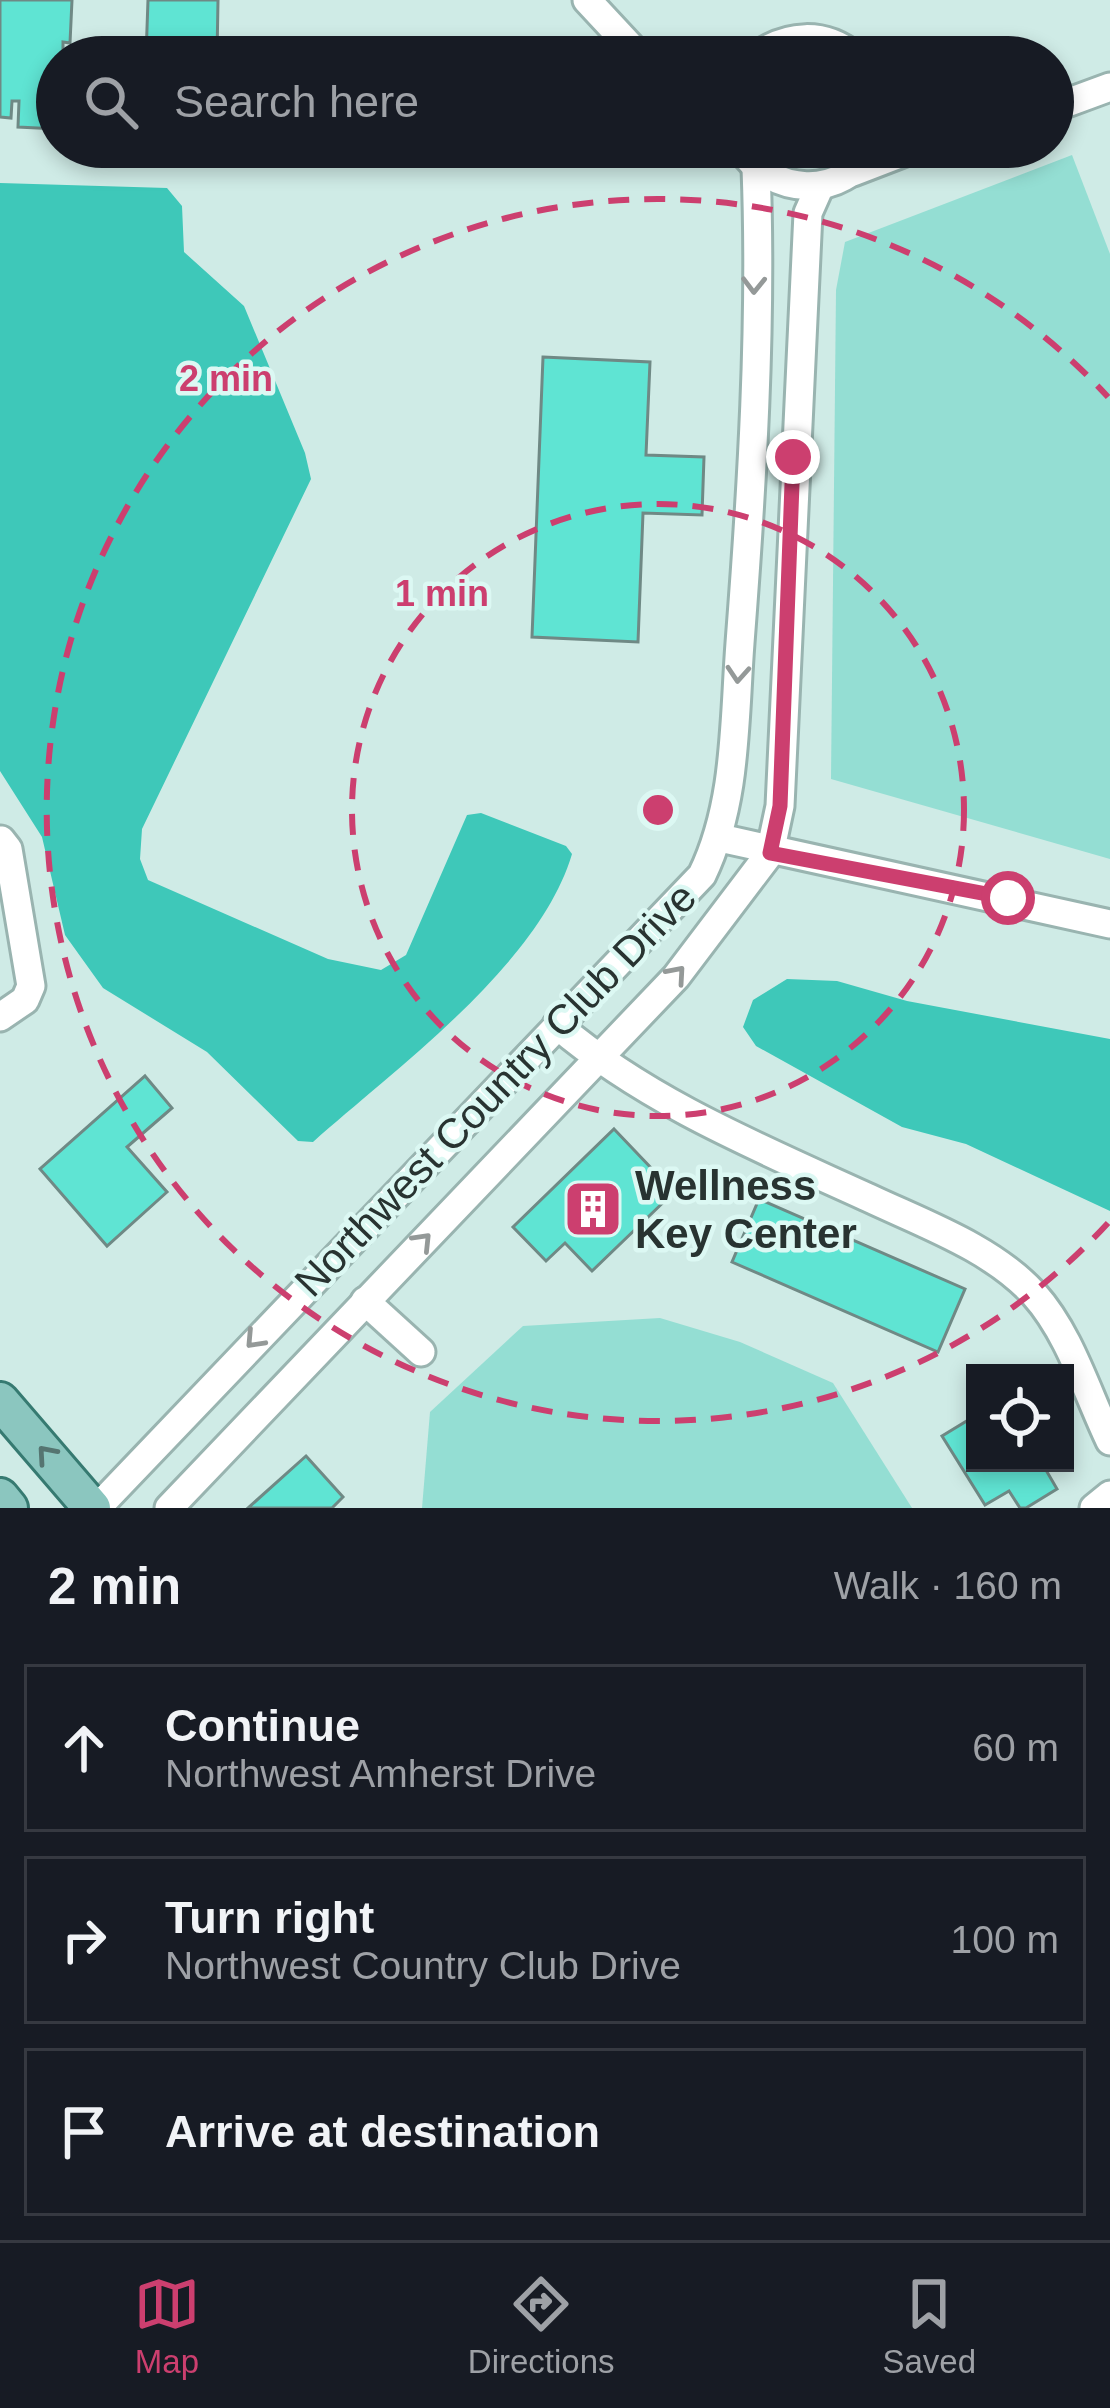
<!DOCTYPE html>
<meta charset="utf-8">
<style>
body{margin:0;font-family:Arial,sans-serif;background:#20242c;color:#f1f3f6}
.controls{position:absolute;right:36px;bottom:36px;display:grid;overflow:hidden;border-radius:0px;box-shadow:0 6px 18px #0003}
.controls button{width:108px;height:108px;display:grid;place-items:center;padding:0;border:0;border-bottom:3px solid #363941;background:#171b24;color:#f1f3f6;font:60px sans-serif}
.stop{position:absolute;width:36px;height:36px;margin:-27px;border:9px solid #cc3f6f;border-radius:50%;background:#fff}
.stop.end{background:#cc3f6f;border-color:#fff;box-shadow:0 3px 12px #0008}
.list{margin:0;padding:0;list-style:none}
h2{display:flex;justify-content:space-between;align-items:center;height:156px;margin:0;padding:0 48px;font-size:51px}
h2 small{font-size:39px;font-weight:400;color:#9ea1a6}
.list li{display:grid;grid-template-columns:78px 1fr auto;gap:36px;align-items:center;box-sizing:border-box;height:168px;margin:0 24px 24px;padding:0 24px;border:3px solid #363941;border-radius:0px}
.list b{display:block;font-size:45px;white-space:nowrap}
.list p{margin:0;font-size:39px;white-space:nowrap;color:#9ea1a6}
.list em{font-size:39px;font-style:normal;color:#9ea1a6}
.icon{flex:none;width:66px;height:66px;fill:none;stroke:currentColor;stroke-width:2;stroke-linecap:round;stroke-linejoin:round}
.map{position:relative;flex:none;width:1110px;height:1508px;overflow:hidden}
.search{position:absolute;background:#171b24;box-shadow:0 6px 18px #0003;left:36px;right:36px;top:36px;height:132px;display:flex;align-items:center;gap:30px;box-sizing:border-box;padding:0 42px;border-radius:66px;color:#9ea1a6;font-size:45px}
.sheet{height:732px;background:#171b24}
nav{display:flex;justify-content:space-around;align-items:center;box-sizing:border-box;height:168px;border-top:3px solid #363941;background:#171b24;font-size:33px;color:#9ea1a6}
nav a{display:grid;justify-items:center;gap:6px}
nav .on{color:#cc3f6f}
.map>svg:first-child{display:block}
</style>
<div class="map">
<svg width="1110" height="1508" viewBox="0 0 1110 1508">
<rect width="100%" height="100%" fill="#cfebe6"/>
<!-- green -->
<g fill="#94ded3">
<path d="M1072,155l38,99v605l-279,-80 5,-489 9,-48z"/>
<path d="M660,1318l80,24 93,41 79,125h-490l8,-96 93,-86z"/>
</g>
<!-- water -->
<g fill="#3ec8b9">
<path d="M0,183l167,5 15,18 2,46 60,54 61,147 6,26 -169,350 -2,30 8,21 180,79 53,11 25,-15 61,-140 14,-2 85,33 6,8c-33,111 -175,213 -259,288l-15,-1 -91,-89 -104,-64 -38,-53 -23,-98 -42,-66z"/>
<path d="M787,979l50,2 70,20 203,38v172l-144,-67 -64,-17 -146,-81 -13,-19 10,-27z"/>
</g>
<!-- building -->
<g fill="#5fe4d3" stroke="#6f8985" stroke-width="3">
<path d="M0,0h72l-2,43 -7,-1v15h-6v72l-39,-2 1,-26h-7l-1,17 -11,-1z"/>
<path d="M148,0h70l-1,57h4h-75z"/>
<path d="M543,357l107,5 -4,93 58,2 -2,58 -59,-2 -5,129 -106,-5z"/>
<path d="M145,1076l27,32 -45,39 40,45 -60,54 -67,-77z"/>
<path d="M614,1129l60,63 -82,79 -27,-28 -19,18 -33,-34z"/>
<path d="M759,1199l206,90 -27,63 -206,-90z"/>
<path d="M975,1416v47h72l-4,2 14,24 -31,19h-6l-11,-17 -24,14 -43,-69z"/>
<path d="M306,1456l37,41 -11,11h-84z"/>
</g>
<g fill="none" stroke-linecap="round" stroke-linejoin="round">
<defs>
<g id="minor">
<path d="M587,0l53,57"/>
<path d="M755,57c32,-23 69,-26 100,0"/>
<path d="M1053,108l57,-21"/>
<path d="M740,147c29,48 104,55 131,0"/>
<path d="M853,172l65,-25"/>
<path d="M720,838l390,86"/>
<path d="M0,1017l25,-17 6,-14 -23,-137 -7,-9"/>
<path d="M557,1025c90,77 205,124 312,173 55,26 123,50 165,96 36,40 53,99 76,147"/>
<path d="M365,1301l56,51"/>
<path d="M97,1508l605,-633c35,-72 32,-153 38,-232 12,-156 22,-318 16,-475"/>
<path d="M169,1508l507,-531 94,-124 10,-47 28,-593 12,-27"/>
<path d="M1094,1508l16,-13"/>
</g>
<g id="major">
<path d="M0,1401l92,107"/>
<path d="M0,1497l9,11"/>
</g>
</defs>
<!-- minor casing -->
<use href="#minor" stroke="#99b4b0" stroke-width="33"/>
<!-- major casing -->
<use href="#major" stroke="#367a71" stroke-width="42"/>
<!-- minor -->
<use href="#minor" stroke="#fff" stroke-width="27"/>
<!-- major -->
<use href="#major" stroke="#8bc6bf" stroke-width="36"/>
</g>
<!-- one-way arrows -->
<defs><path id="oneway-chevron" d="M-2-3.5L2.5 0L-2 3.5" fill="none" stroke-width="1.6" stroke-linecap="round" stroke-linejoin="round" transform="scale(3)"/></defs>
<g stroke="#949998">
<use href="#oneway-chevron" transform="translate(754 285) rotate(91)"/>
<use href="#oneway-chevron" transform="translate(738 674) rotate(94)"/>
<use href="#oneway-chevron" transform="translate(677 974) rotate(-49)"/>
<use href="#oneway-chevron" transform="translate(423 1241) rotate(-46)"/>
<use href="#oneway-chevron" transform="translate(254 1340) rotate(133)"/>
</g>
<use stroke="#557571" href="#oneway-chevron" transform="translate(46 1454) rotate(-131)"/>
<g fill="none" stroke-linecap="round" stroke-linejoin="round">
<!-- route -->
<path stroke="#cc3f6f" stroke-width="15" d="M793,457l-13,349 -10,47 238,45"/>
</g>
<!-- distance rings -->
<g fill="none" stroke="#cc3f6f" stroke-width="6" stroke-dasharray="21 15">
<circle cx="658" cy="810" r="306"/>
<path d="M1108 1223A611 611 0 1 1 1108 397"/>
</g>
<!-- icons -->
<defs>
<symbol id="building-square" viewBox="-11 -11 22 22"><rect x="-9" y="-9" width="18" height="18" rx="4" fill="#cc3f6f" stroke="#dcf8f3"/><path d="M-4-6H4V6H1V3H-1V6H-4ZM-2.5-4.3h1.7v1.8h-1.7ZM.8-4.3h1.7v1.8H.8ZM-2.5-1h1.7V.8h-1.7ZM.8-1h1.7V.8H.8Z" fill="#fff"/></symbol>
</defs>
<g fill-rule="evenodd">
<use href="#building-square" x="560" y="1176" width="66" height="66"/>
</g>
<g text-anchor="middle" stroke-width="9" stroke-linejoin="round" paint-order="stroke">
<!-- street labels -->
<g font-size="42" fill="#283331" stroke="#dcf8f3">
<text transform="translate(495 1089) rotate(-46)" y="15">Northwest Country Club Drive</text>
</g>
<!-- poi labels -->
<g font-size="42" font-weight="bold" fill="#283331" stroke="#dcf8f3" text-anchor="start">
<text x="635" y="1200">Wellness<tspan x="635" dy="48">Key Center</tspan></text>
</g>
</g>
<circle cx="658" cy="810" r="18" fill="#cc3f6f" stroke="#dcf8f3" stroke-width="6"/>
<g font-size="36" text-anchor="middle" font-weight="bold" fill="#cc3f6f" stroke="#dcf8f3" stroke-width="9" stroke-linejoin="round" paint-order="stroke">
<text x="226" y="391">2 min</text>
<text x="442" y="606">1 min</text>
</g>
</svg>
<div class="controls">
<button><svg class="icon" aria-label="locate" viewBox="0 0 24 24"><circle cx="12" cy="12" r="6"/><path d="M12 2v4M12 18v4M2 12h4M18 12h4"/></svg></button>
</div>
<div class="stop" style="left:1008px;top:898px"></div>
<div class="stop end" style="left:793px;top:457px"></div>
<div class="search"><svg class="icon" aria-label="search" viewBox="0 0 24 24"><circle cx="10" cy="10" r="6"/><path d="M15 15l6 6"/></svg>Search here</div>
</div>
<section class="sheet">
<h2>2 min<small>Walk · 160 m</small></h2>
<ul class="list">
<li><svg class="icon" aria-label="ahead" viewBox="0 0 24 24"><path d="M12 20V5M6 11l6-6 6 6"/></svg><div><b>Continue</b><p>Northwest Amherst Drive</p></div><em>60 m</em></li>
<li><svg class="icon" aria-label="right" viewBox="0 0 24 24"><path d="M7 20v-9h11M14 6l5 5-5 5"/></svg><div><b>Turn right</b><p>Northwest Country Club Drive</p></div><em>100 m</em></li>
<li><svg class="icon" aria-label="arrive" viewBox="0 0 24 24"><path d="M6 21V4h12l-3 4 3 4H6"/></svg><div><b>Arrive at destination</b></div></li>
</ul>
</section>
<nav>
<a class="on"><svg class="icon" aria-label="map" viewBox="0 0 24 24"><path d="M3 6l6-2 6 2 6-2v14l-6 2-6-2-6 2zM9 4v14M15 6v14"/></svg>Map</a>
<a><svg class="icon" aria-label="directions" viewBox="0 0 24 24"><path d="M12 3l9 9-9 9-9-9zM9 14v-3h6M13 9l2 2-2 2"/></svg>Directions</a>
<a><svg class="icon" aria-label="saved" viewBox="0 0 24 24"><path d="M7 4h10v16l-5-4-5 4z"/></svg>Saved</a>
</nav>
